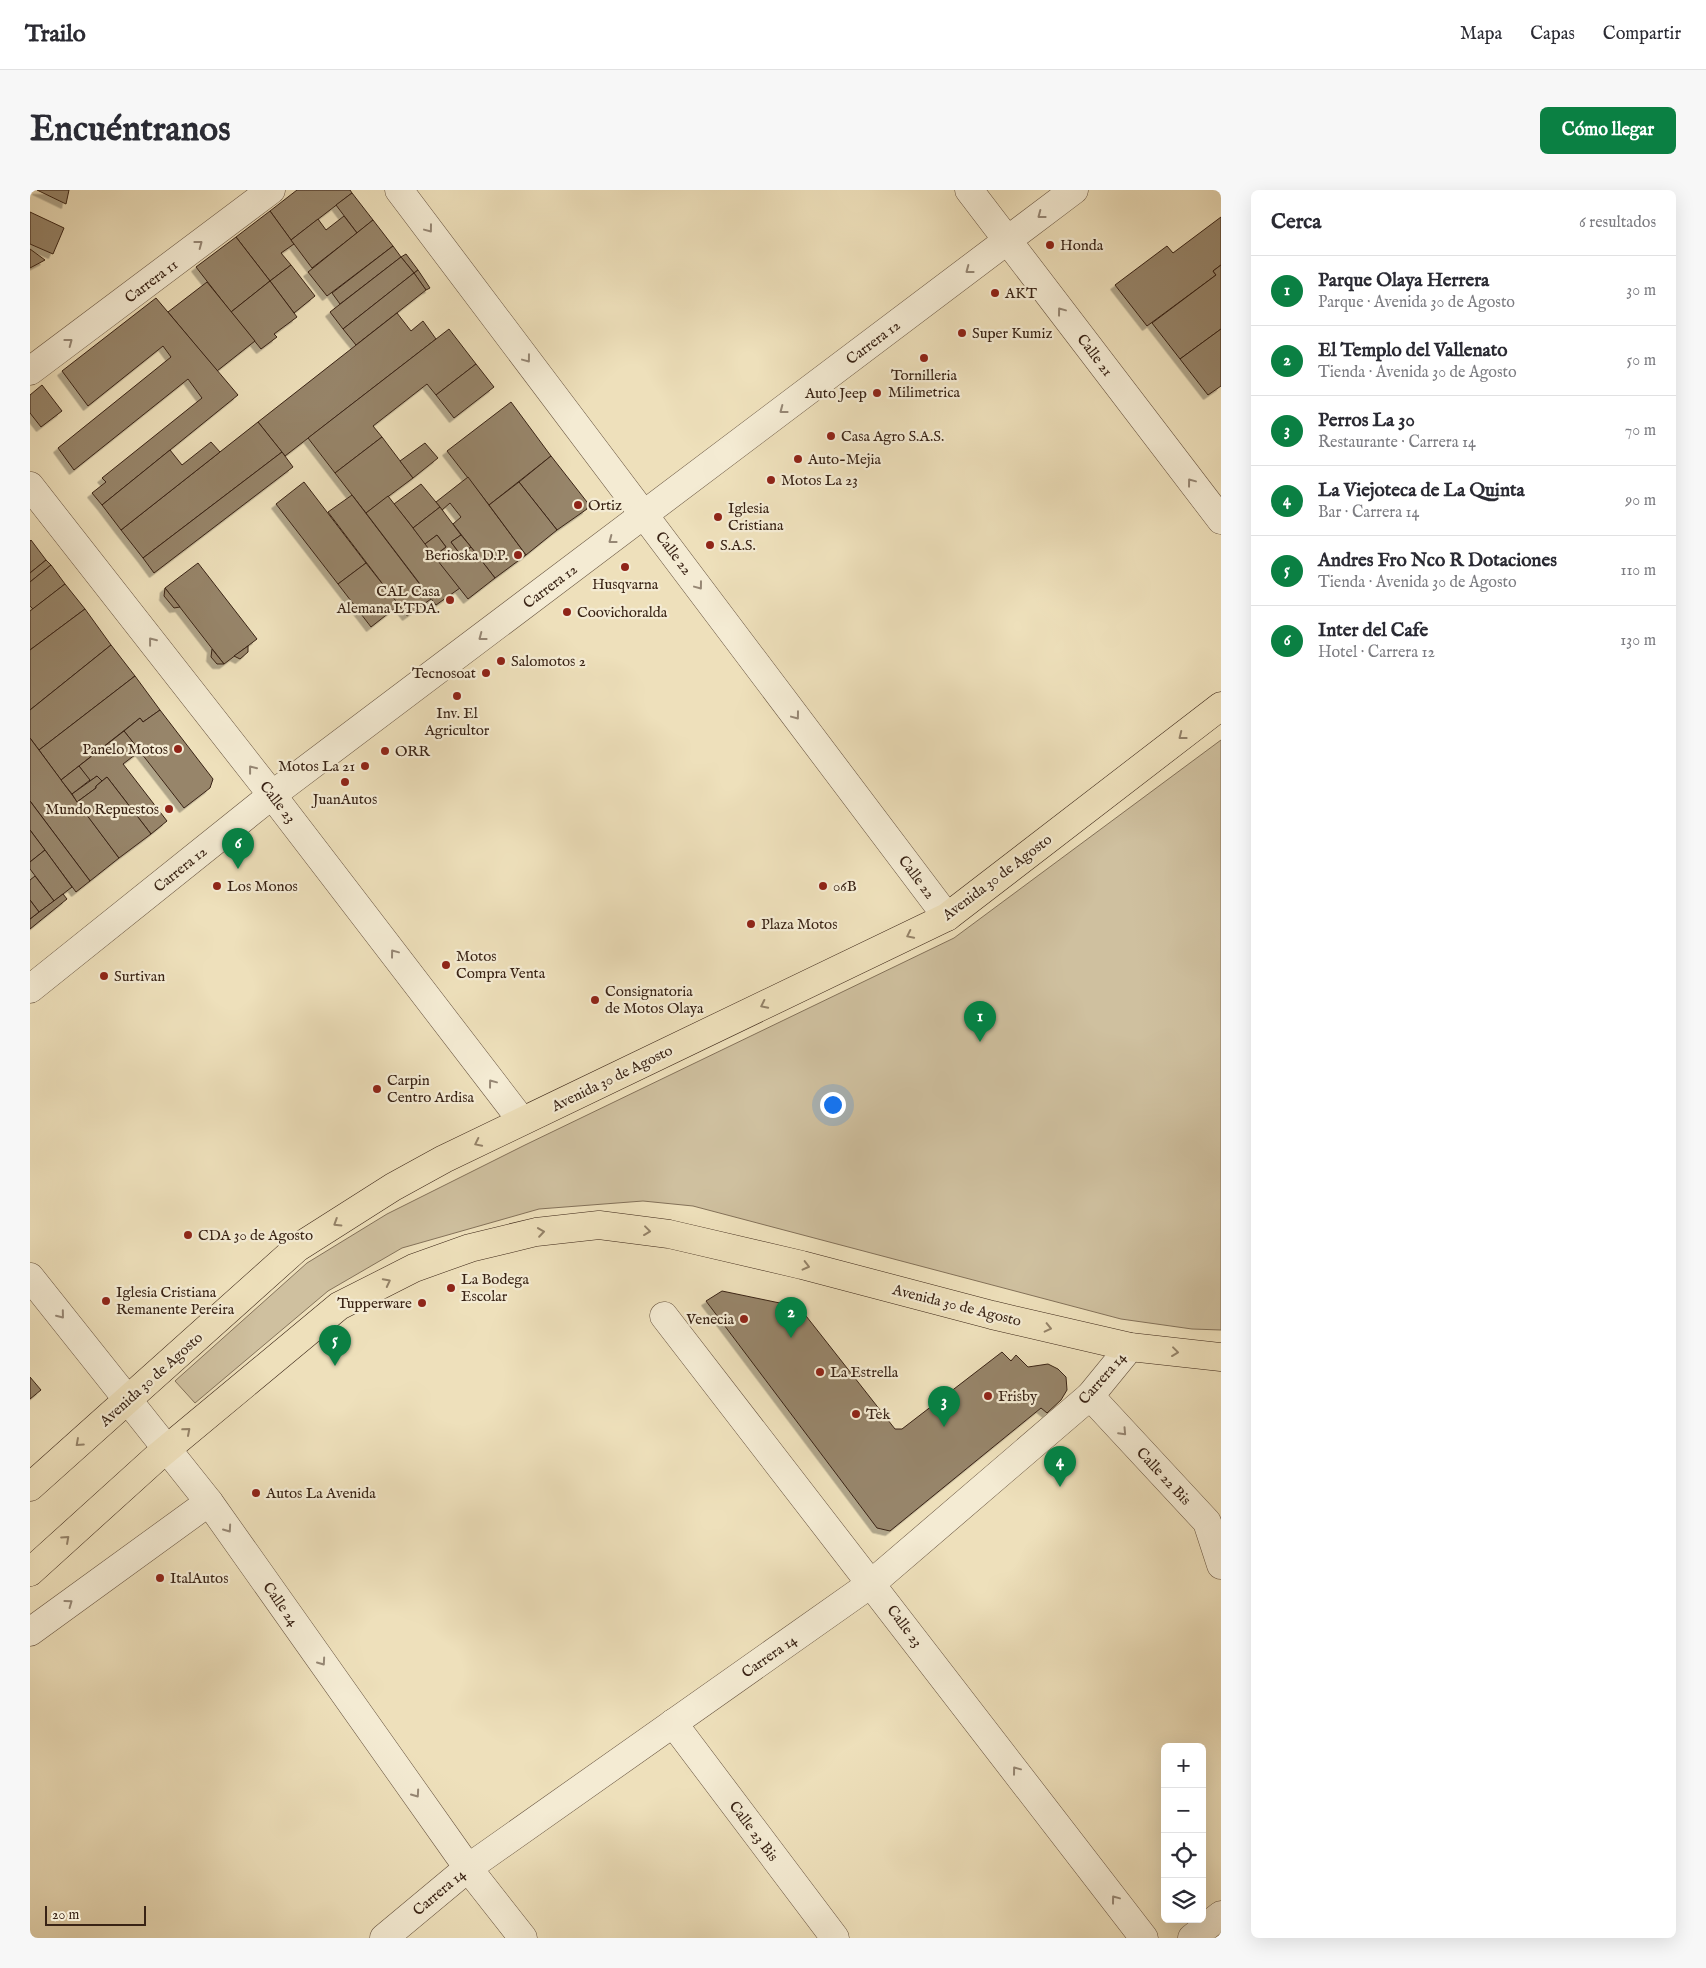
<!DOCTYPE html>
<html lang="es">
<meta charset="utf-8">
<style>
body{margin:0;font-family:"IM FELL English",serif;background:#f7f7f7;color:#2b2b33}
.controls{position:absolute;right:15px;bottom:15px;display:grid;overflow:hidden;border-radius:8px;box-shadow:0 5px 20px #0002}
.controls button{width:45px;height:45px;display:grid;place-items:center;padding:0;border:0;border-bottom:1px solid #e1e1e2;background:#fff;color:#2b2b33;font:25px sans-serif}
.scale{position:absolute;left:15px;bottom:12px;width:101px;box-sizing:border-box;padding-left:5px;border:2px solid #392315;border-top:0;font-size:14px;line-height:18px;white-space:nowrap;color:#392315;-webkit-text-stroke:4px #f4ebd3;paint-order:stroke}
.you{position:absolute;left:802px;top:914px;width:18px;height:18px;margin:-12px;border:4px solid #fff;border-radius:50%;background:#1a73e8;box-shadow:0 0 0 8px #1a73e833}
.badge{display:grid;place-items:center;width:32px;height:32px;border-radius:50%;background:#0b8043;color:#fff;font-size:16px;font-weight:700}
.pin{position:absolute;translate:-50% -41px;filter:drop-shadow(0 1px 2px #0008)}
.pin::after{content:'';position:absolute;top:26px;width:18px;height:15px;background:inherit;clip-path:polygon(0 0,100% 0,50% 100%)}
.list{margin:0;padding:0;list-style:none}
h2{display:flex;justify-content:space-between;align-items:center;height:65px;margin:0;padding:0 20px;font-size:21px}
h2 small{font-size:16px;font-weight:400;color:#7c7c81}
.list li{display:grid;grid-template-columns:32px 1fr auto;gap:15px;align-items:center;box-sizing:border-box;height:70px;padding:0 20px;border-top:1px solid #e1e1e2}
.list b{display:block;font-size:19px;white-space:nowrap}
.list p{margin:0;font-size:16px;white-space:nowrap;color:#7c7c81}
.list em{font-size:16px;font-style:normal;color:#7c7c81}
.icon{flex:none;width:28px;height:28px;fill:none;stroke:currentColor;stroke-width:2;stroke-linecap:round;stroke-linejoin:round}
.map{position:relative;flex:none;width:1191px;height:1748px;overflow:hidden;border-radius:8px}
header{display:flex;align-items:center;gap:30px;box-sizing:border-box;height:70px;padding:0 25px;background:#fff;border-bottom:1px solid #e1e1e2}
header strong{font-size:24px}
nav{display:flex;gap:28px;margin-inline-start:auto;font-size:18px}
.intro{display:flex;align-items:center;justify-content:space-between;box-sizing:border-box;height:120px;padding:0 30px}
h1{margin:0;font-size:35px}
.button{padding:12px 22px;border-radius:8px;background:#0b8043;color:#fff;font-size:18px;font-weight:700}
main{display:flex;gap:30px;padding:0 30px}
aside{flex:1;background:#fff;border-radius:8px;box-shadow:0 5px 20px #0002}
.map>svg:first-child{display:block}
</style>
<header>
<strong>Trailo</strong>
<nav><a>Mapa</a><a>Capas</a><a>Compartir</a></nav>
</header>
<div class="intro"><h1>Encuéntranos</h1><a class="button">Cómo llegar</a></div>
<main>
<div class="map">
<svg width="1191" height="1748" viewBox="0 0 1191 1748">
<defs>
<filter id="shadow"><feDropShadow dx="-4.5" dy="4.5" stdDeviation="0" flood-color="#0004"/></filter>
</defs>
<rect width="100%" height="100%" fill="#eee0bb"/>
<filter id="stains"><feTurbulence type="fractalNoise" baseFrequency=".004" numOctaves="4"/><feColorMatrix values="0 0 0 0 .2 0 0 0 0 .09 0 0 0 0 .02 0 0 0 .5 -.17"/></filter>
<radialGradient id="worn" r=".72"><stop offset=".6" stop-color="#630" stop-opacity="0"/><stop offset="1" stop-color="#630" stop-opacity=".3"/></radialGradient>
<!-- green -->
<path fill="#cfc09f" stroke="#84725a" d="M1191,550v590l-29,-1 -71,-10 -428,-113 -50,-5 -104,8 -137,39 -74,43 -133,112 -20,-22 132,-118 80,-49 138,-69 429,-207z"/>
<!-- building -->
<g fill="#97856b" stroke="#392315" filter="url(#shadow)">
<path d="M7,0h32l-3,14z"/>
<path d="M267,0h53l2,3 -61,47 -21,-29z"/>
<path d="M322,3l21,27 -16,13 -21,-28z"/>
<path d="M240,21l24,33 -13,9 10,12 -21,16 -34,-44z"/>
<path d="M0,22l34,16 -11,26 -23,-10z"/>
<path d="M314,26l13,17 -45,35 -21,-28 27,-21 8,11z"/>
<path d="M1191,27v48l-8,6 3,4 -69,51 -32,-41 52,-39 6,7z"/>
<path d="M343,30l20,26 -66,50 -19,-24z"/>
<path d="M206,47l34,44 -39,31 -35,-45z"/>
<path d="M363,56l8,11 -61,47 -8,-11z"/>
<path d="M0,59l15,11 -15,8z"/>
<path d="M376,64l12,16 -4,3 -13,-16z"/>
<path d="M371,67l13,16 -71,56 -13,-17z"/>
<path d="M261,75l24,31 -21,17 -24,-32z"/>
<path d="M1191,75v64l-41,30 -28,-36 64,-48 -3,-4z"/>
<path d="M388,80l12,18 -4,2 -12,-17z"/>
<path d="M384,83l12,17 -70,55 -13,-16z"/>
<path d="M240,91l27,36 -23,17 3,3 -16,12 -30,-37z"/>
<path d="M177,92l48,59 -38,30 -49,-59z"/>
<path d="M126,108l82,97 -136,110 -10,-12 14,-11 -4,-4 100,-80 -14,-19 -114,91 -16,-22 113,-91 -8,-11 -75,60 -26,-35z"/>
<path d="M367,123l14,18 12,-10 13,18 -151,117 -27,-34z"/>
<path d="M419,139l27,35 -40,31 -9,-11 -54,42 9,11 -47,36 -27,-35z"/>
<path d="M1191,139v57l-13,9 -28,-36z"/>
<path d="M446,174l18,23 -40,31 -18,-23z"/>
<path d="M12,195l20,26 -21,16 -11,-14v-18z"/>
<path d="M481,212l40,54 -62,49 -42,-54z"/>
<path d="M228,232l24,30 -139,106 -22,-28z"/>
<path d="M352,247l31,41 -47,35 -31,-40z"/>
<path d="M181,252l9,10 -99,78 -19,-25 68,-55 12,15z"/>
<path d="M395,253l13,15 -25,20 -13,-17z"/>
<path d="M252,262l11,15 -139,106 -11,-15z"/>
<path d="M521,266l36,46v7l-30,21 -38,-48z"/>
<path d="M438,287l58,78 -31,23 -42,-54 8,-7 -11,-14 -8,7 -6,-8z"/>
<path d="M274,292l62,81 -28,21 -62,-80z"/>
<path d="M489,292l38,48 -31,25 -37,-50z"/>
<path d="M391,294l19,23 -27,21 -19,-24z"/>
<path d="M322,305l79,104 -24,17 -79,-104z"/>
<path d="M358,306l72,92 -24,17 -70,-92z"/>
<path d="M410,317l21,28 -10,7 9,12 11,-7 24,31 -27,21 -34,-43 12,-9 -9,-12 -12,9 -12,-16z"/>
<path d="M407,345l9,12 -12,9 -9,-12z"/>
<path d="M431,345l10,12 -11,7 -9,-12z"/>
<path d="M1,350l15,20 -16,13v-32z"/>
<path d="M16,370l5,5 -21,17v-9z"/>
<path d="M168,373l59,76 -33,25 -59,-76z"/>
<path d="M336,373l33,42 -28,22 -33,-43z"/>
<path d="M21,375l14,19 -32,25 -3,-3v-24z"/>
<path d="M35,394l20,25 -55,41v-39z"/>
<path d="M135,398l15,19 -6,1 -10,-12z"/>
<path d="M55,419l26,36 -81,65v-60z"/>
<path d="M81,455l24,31 -96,74 -9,-12v-28z"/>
<path d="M218,456v6l-8,7 -6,-3z"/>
<path d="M182,459l12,15h-7l-6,-7z"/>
<path d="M105,486l25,34 -17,12 -3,-4 -79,62 -22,-30z"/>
<path d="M130,520l53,69 -3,9 -26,20 -60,-77 16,-13 3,4z"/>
<path d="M94,541l16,20 -17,13 44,57 -16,13 -44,-57 -5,4 -5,-5 -7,5 -11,-15z"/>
<path d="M0,548l89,120 -29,23 -60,-80z"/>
<path d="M49,576l11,14 -18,14 -11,-14z"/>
<path d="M67,586l5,5 -6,5v2l-19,14 -5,-8z"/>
<path d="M77,587l44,57 -32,24 -42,-56 19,-14v-2z"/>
<path d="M0,611l60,80 -14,11 -46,-62z"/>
<path d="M0,640l15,20 -15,12z"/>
<path d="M15,660l27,37 -18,14 -24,-32v-7z"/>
<path d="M5,686l19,25 -15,11 -9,-12v-20z"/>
<path d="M33,704l4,5 -37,30v-10z"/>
<path d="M0,710l9,12 -9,7z"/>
<path d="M692,1101l77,16 96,122h7l100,-77 9,9 5,-6 12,12 20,-3 10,5 8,8 1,13 -6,10 -14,13 -6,-5 -151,123 -13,-3 -171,-227z"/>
<path d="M0,1187l11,13 -11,9z"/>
</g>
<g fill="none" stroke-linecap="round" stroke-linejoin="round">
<defs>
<g id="minor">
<path d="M369,0l548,727"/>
<path d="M939,0l252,330"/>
<path d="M0,181l241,-181"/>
<path d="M0,296l242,309 250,326"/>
<path d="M0,799l242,-194 802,-605"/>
<path d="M0,1087l179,225 259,366 55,70"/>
<path d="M634,1126l480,622"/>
<path d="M1060,1206l117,126 14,43"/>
<path d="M0,1442l179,-130"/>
<path d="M643,1533l162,215"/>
<path d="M354,1748l84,-70 404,-285 218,-187 40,-49"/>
<path d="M1162,1748l29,-23"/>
</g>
<g id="major">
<path d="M0,1297l267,-239 96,-61 51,-28 503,-242 274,-211"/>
<path d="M0,1382l126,-114 183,-152 75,-38 56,-20 66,-16 63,-7 70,9 133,31 190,50 138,32 91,10"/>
</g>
</defs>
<!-- minor casing -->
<use href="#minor" stroke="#66523e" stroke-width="29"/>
<!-- major casing -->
<use href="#major" stroke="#392315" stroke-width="29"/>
<!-- minor -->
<use href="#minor" stroke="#f4ebd3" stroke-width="28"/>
<!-- major -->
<use href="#major" stroke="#eee0bb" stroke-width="28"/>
</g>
<!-- one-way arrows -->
<defs><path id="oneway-chevron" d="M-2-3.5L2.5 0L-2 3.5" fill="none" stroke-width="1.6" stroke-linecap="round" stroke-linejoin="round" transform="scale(1.25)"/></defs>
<g stroke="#968774">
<use href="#oneway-chevron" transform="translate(1011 25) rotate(143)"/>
<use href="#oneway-chevron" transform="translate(399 39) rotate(53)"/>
<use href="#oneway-chevron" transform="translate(169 54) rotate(-37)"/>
<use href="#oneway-chevron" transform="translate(939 80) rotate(143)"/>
<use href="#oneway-chevron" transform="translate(1031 121) rotate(-127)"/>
<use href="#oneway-chevron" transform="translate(39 152) rotate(-37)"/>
<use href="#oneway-chevron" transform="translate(497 169) rotate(53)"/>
<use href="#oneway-chevron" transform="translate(753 220) rotate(143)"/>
<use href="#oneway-chevron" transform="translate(1161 292) rotate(-127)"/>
<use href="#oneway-chevron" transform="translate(582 350) rotate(143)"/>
<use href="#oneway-chevron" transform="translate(669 396) rotate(53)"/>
<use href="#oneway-chevron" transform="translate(452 447) rotate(143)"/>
<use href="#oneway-chevron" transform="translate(122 451) rotate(-128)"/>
<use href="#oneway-chevron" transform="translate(766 526) rotate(53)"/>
<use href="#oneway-chevron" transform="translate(222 579) rotate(-128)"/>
<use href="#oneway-chevron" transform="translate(364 763) rotate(-127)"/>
<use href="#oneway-chevron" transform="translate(462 893) rotate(-127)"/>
<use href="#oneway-chevron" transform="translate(31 1125) rotate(51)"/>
<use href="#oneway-chevron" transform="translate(1093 1242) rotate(47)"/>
<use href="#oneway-chevron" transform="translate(198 1339) rotate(55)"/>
<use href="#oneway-chevron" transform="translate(39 1413) rotate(-36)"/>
<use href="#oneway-chevron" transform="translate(292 1472) rotate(55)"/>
<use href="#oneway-chevron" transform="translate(986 1580) rotate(-127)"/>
<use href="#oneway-chevron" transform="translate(386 1604) rotate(55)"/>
<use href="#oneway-chevron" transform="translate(1085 1709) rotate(-127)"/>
</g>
<g stroke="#948268">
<use href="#oneway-chevron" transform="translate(1152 546) rotate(142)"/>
<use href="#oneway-chevron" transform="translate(880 745) rotate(154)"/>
<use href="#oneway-chevron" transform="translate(734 815) rotate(154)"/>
<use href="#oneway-chevron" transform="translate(448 953) rotate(154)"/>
<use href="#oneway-chevron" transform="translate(307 1033) rotate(148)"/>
<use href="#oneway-chevron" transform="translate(617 1041) rotate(7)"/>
<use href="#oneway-chevron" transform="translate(511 1042) rotate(-8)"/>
<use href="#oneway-chevron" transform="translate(776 1076) rotate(14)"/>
<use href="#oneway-chevron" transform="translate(357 1092) rotate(-27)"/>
<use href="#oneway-chevron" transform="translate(1018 1138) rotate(13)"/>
<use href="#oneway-chevron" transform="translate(1145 1162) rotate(7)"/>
<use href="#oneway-chevron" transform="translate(157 1241) rotate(-41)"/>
<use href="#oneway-chevron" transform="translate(49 1253) rotate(138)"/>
<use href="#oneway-chevron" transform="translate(36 1349) rotate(-42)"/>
</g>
<!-- markers -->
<g fill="#8f2418" stroke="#f4ebd3" stroke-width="2">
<circle cx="1020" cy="55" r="5"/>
<circle cx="965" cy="103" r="5"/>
<circle cx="932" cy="143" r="5"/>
<circle cx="894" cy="168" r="5"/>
<circle cx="847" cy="203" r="5"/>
<circle cx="801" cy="246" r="5"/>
<circle cx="768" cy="269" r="5"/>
<circle cx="741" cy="290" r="5"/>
<circle cx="548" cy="315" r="5"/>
<circle cx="688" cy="327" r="5"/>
<circle cx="680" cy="355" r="5"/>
<circle cx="488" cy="365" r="5"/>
<circle cx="595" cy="377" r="5"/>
<circle cx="420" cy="410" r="5"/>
<circle cx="537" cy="422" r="5"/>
<circle cx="471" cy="471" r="5"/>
<circle cx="456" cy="483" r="5"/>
<circle cx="427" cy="506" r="5"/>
<circle cx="148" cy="559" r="5"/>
<circle cx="355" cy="561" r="5"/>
<circle cx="335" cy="576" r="5"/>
<circle cx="315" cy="592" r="5"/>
<circle cx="139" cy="619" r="5"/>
<circle cx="187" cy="696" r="5"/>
<circle cx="793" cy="696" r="5"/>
<circle cx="721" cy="734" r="5"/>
<circle cx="416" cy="775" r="5"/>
<circle cx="74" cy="786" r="5"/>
<circle cx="565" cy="810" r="5"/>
<circle cx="347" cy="899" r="5"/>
<circle cx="158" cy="1045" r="5"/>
<circle cx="421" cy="1098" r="5"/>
<circle cx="76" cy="1111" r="5"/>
<circle cx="392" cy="1113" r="5"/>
<circle cx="714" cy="1129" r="5"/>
<circle cx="790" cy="1182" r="5"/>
<circle cx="958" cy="1206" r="5"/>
<circle cx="826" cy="1224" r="5"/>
<circle cx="226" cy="1303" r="5"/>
<circle cx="130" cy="1388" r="5"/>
</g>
<g text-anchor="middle" stroke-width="4.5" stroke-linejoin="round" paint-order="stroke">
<!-- poi labels -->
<g font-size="15" fill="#392315" stroke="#f4ebd3" text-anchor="start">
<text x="1030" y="60">Honda</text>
<text x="975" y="108">AKT</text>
<text x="942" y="148">Super Kumiz</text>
<text x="894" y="190" text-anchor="middle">Tornilleria<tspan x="894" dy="17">Milimetrica</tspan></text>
<text x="837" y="208" text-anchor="end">Auto Jeep</text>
<text x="811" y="251">Casa Agro S.A.S.</text>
<text x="778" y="274">Auto-Mejia</text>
<text x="751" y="295">Motos La 23</text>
<text x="558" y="320">Ortiz</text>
<text x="698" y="323">Iglesia<tspan x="698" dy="17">Cristiana</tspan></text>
<text x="690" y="360">S.A.S.</text>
<text x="478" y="370" text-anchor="end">Berioska D.P.</text>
<text x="595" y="399" text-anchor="middle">Husqvarna</text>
<text x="410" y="406" text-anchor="end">CAL Casa<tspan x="410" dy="17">Alemana LTDA.</tspan></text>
<text x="547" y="427">Coovichoralda</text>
<text x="481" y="476">Salomotos 2</text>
<text x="446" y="488" text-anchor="end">Tecnosoat</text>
<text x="427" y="528" text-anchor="middle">Inv. El<tspan x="427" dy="17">Agricultor</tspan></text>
<text x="138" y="564" text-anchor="end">Panelo Motos</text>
<text x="365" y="566">ORR</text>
<text x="325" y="581" text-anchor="end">Motos La 21</text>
<text x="315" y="614" text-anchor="middle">JuanAutos</text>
<text x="129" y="624" text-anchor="end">Mundo Repuestos</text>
<text x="197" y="701">Los Monos</text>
<text x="803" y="701">06B</text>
<text x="731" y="739">Plaza Motos</text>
<text x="426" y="771">Motos<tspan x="426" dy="17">Compra Venta</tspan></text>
<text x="84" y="791">Surtivan</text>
<text x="575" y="806">Consignatoria<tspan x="575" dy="17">de Motos Olaya</tspan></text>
<text x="357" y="895">Carpin<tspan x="357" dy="17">Centro Ardisa</tspan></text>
<text x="168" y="1050">CDA 30 de Agosto</text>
<text x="431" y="1094">La Bodega<tspan x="431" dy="17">Escolar</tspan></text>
<text x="86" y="1107">Iglesia Cristiana<tspan x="86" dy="17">Remanente Pereira</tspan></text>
<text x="382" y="1118" text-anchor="end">Tupperware</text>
<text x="704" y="1134" text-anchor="end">Venecia</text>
<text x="800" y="1187">La Estrella</text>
<text x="968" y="1211">Frisby</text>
<text x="836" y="1229">Tek</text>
<text x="236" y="1308">Autos La Avenida</text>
<text x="140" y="1393">ItalAutos</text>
</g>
<!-- street labels -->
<g font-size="15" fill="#392315" stroke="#f4ebd3">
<text transform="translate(121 91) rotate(-37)" y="5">Carrera 11</text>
<text transform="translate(843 152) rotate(-37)" y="5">Carrera 12</text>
<text transform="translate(1065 165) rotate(53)" y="5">Calle 21</text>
<text transform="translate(644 363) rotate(53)" y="5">Calle 22</text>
<text transform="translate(520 396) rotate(-37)" y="5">Carrera 12</text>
<text transform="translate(248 612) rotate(52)" y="5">Calle 23</text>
<text transform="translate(150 679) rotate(-39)" y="5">Carrera 12</text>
<text transform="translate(887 687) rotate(53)" y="5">Calle 22</text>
<text transform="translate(967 687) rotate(-37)" y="5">Avenida 30 de Agosto</text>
<text transform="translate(582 888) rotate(-26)" y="5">Avenida 30 de Agosto</text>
<text transform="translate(927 1115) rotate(14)" y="5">Avenida 30 de Agosto</text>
<text transform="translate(1072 1188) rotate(-49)" y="5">Carrera 14</text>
<text transform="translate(121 1189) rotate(-42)" y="5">Avenida 30 de Agosto</text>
<text transform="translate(1134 1286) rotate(47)" y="5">Calle 22 Bis</text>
<text transform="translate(251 1414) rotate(55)" y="5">Calle 24</text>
<text transform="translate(875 1436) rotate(53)" y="5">Calle 23</text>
<text transform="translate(739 1466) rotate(-35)" y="5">Carrera 14</text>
<text transform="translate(724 1641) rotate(53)" y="5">Calle 23 Bis</text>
<text transform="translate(409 1702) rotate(-40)" y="5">Carrera 14</text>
</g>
</g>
<rect width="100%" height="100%" filter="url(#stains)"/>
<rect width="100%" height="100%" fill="url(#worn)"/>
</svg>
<div class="controls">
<button>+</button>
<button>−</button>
<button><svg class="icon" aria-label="locate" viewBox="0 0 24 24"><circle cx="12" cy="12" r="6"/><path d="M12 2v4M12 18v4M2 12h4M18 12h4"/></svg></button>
<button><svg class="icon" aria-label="layers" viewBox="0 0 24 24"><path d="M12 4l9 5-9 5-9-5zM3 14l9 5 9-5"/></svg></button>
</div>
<div class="scale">20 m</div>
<div class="you"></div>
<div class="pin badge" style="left:950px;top:852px">1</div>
<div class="pin badge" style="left:761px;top:1148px">2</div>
<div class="pin badge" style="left:914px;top:1237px">3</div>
<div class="pin badge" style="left:1030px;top:1297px">4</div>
<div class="pin badge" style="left:305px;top:1176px">5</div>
<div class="pin badge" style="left:208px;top:679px">6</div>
</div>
<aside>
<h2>Cerca<small>6 resultados</small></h2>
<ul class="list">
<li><span class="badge">1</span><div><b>Parque Olaya Herrera</b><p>Parque · Avenida 30 de Agosto</p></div><em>30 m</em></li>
<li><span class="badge">2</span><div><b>El Templo del Vallenato</b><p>Tienda · Avenida 30 de Agosto</p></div><em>50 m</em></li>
<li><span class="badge">3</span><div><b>Perros La 30</b><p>Restaurante · Carrera 14</p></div><em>70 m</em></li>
<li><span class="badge">4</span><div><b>La Viejoteca de La Quinta</b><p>Bar · Carrera 14</p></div><em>90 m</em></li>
<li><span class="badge">5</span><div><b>Andres Fro Nco R Dotaciones</b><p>Tienda · Avenida 30 de Agosto</p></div><em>110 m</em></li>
<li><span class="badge">6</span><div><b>Inter del Cafe</b><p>Hotel · Carrera 12</p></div><em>130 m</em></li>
</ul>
</aside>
</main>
